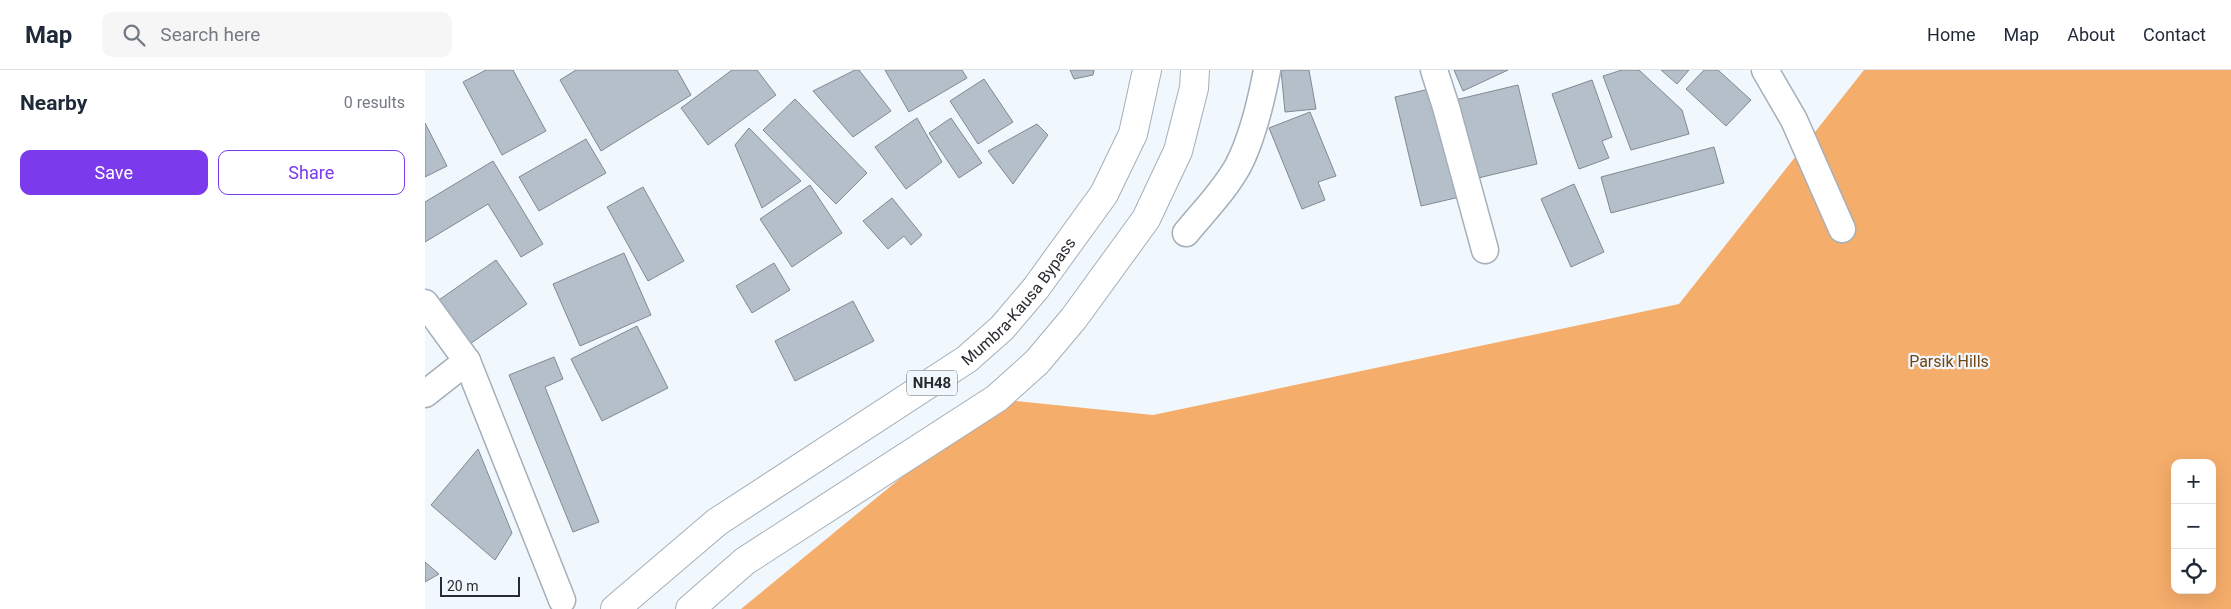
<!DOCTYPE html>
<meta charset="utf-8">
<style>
body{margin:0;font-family:Roboto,sans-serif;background:#f6f6f7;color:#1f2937}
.controls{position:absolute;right:15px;bottom:15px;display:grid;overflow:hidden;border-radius:10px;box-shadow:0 5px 20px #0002}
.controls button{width:45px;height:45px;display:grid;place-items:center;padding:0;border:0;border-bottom:1px solid #e0e1e3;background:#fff;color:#1f2937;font:25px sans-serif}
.scale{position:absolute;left:15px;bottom:12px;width:80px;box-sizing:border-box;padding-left:5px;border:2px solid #282c30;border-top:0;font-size:14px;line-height:18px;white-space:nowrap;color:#282c30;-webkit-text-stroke:4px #f0f7fd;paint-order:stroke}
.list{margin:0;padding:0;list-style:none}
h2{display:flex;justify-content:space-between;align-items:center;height:65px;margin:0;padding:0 20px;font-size:21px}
h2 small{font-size:16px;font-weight:400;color:#747a83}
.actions{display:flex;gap:10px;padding:15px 20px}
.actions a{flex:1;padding:11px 0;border:1px solid #7c3aed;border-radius:10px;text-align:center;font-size:18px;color:#7c3aed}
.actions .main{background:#7c3aed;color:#fff}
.icon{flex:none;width:28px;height:28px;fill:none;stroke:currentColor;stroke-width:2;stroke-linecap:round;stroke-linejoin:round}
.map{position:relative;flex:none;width:1806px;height:539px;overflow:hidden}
header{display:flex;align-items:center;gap:30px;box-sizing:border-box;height:70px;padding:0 25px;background:#fff;border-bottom:1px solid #e0e1e3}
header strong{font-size:24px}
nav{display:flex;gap:28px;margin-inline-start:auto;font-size:18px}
.search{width:350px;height:45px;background:#f6f6f7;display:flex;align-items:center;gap:12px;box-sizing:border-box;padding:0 18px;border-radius:10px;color:#747a83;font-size:19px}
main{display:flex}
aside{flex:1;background:#fff}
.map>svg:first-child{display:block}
</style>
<header>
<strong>Map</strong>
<div class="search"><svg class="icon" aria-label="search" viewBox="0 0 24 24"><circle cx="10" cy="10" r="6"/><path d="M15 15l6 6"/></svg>Search here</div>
<nav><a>Home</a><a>Map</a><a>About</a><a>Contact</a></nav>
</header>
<main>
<aside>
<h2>Nearby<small>0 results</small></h2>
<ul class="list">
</ul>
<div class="actions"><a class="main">Save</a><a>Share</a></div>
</aside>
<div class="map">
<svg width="1806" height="539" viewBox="0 0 1806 539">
<rect width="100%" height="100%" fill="#f0f7fd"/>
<!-- forest -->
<path fill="#f5ad6b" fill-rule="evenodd" d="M1439,0h367v539h-1490l256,-210 156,16 526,-111zM1750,393h37v127h-37z"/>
<!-- building -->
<g fill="#b4bfc9" stroke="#7f8a93">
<path d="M61,0h27l33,61 -44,24 -39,-73z"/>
<path d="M151,0h101l14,25 -90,56 -41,-71z"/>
<path d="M307,0h25l19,25 -68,50 -27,-37z"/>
<path d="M430,0h4l32,41 -38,26 -40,-46z"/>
<path d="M460,0h77l5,8 -58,34z"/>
<path d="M645,0h24l-1,5 -19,4z"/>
<path d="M856,0h28l7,39 -31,3z"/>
<path d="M1029,0h54l-45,21z"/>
<path d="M1197,0h17l43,40 7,24 -58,16 -28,-74z"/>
<path d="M1236,0h28l-12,14z"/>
<path d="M1279,0h14l33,30 -25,26 -40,-37z"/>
<path d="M559,9l29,43 -35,22 -28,-43z"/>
<path d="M1167,10l20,57 -10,4 7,17 -30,11 -27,-75z"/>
<path d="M1093,15l19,79 -63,15 -19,-79z"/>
<path d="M1013,17l26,109 -43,10 -26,-109z"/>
<path d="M370,29l72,74 -31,31 -73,-74z"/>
<path d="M885,42l26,64 -18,6 7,18 -23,9 -33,-81z"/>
<path d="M492,48l25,44 -36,27 -31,-42z"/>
<path d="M526,48l31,45 -23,15 -30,-45z"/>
<path d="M0,53l22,43 -22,11z"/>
<path d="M612,54l11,11 -35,49 -25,-33z"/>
<path d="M324,58l52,53 -39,27 -27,-63z"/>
<path d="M161,69l20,34 -67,38 -20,-34z"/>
<path d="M1289,77l10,36 -113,30 -10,-36z"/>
<path d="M68,91l50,83 -22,13 -33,-53 -63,38v-40z"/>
<path d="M1149,114l30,68 -33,15 -30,-68z"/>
<path d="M385,115l32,48 -50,34 -32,-48z"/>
<path d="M218,117l41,74 -36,20 -41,-74z"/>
<path d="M467,128l30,37 -11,10 -7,-9 -16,13 -25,-28z"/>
<path d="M199,183l27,62 -71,31 -27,-62z"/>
<path d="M71,190l31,44 -60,42 -31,-44z"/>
<path d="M349,193l16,27 -38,23 -16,-27z"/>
<path d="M428,231l21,40 -79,40 -20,-40z"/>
<path d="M212,256l31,62 -66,33 -31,-62z"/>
<path d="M129,287l9,22 -18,8 54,135 -26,10 -64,-157z"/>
<path d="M53,379l34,84 -17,27 -64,-55z"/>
<path d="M0,492l14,12 -14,8z"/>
</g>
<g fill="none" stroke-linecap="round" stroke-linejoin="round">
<defs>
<g id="minor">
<path d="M1009,0l12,37 39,143"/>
<path d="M1340,0l29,50 48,109"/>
<path d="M761,163c18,-22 38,-42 52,-67 15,-29 23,-64 29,-96"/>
<path d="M0,233l42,58 95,239"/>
<path d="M0,324l42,-33"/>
</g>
<g id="trunk">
<path id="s1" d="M190,539l102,-87 250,-163 35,-31 34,-40 68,-94 29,-60 14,-64"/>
<path d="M265,539l55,-48 252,-163 40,-36 37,-44 72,-99 32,-68 16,-63 1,-18"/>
</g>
</defs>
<!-- minor casing -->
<use href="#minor" stroke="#a4afb9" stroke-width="29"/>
<!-- trunk casing -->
<use href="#trunk" stroke="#a4afb9" stroke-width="30"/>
<!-- minor -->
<use href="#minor" stroke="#fff" stroke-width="26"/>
<!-- trunk -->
<use href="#trunk" stroke="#fff" stroke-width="28"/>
</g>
<g text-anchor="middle" stroke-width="4.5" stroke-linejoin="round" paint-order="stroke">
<!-- shield labels -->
<rect fill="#f0f7fd" stroke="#64696e" stroke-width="1" x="482" y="300.5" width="50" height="25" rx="4"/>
<g font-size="15" font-weight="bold" fill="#282c30">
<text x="507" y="318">NH48</text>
</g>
<!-- street labels -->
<g font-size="16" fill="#282c30" stroke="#f0f7fd">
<text dy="6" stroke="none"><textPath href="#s1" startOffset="510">Mumbra-Kausa Bypass</textPath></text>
</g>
<!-- park labels -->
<g font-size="16" fill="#734512" stroke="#f0f7fd">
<text x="1524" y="297">Parsik Hills</text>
</g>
</g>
</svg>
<div class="controls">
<button>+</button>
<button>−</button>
<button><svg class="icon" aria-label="locate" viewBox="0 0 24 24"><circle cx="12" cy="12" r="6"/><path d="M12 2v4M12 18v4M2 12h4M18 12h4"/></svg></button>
</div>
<div class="scale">20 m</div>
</div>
</main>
